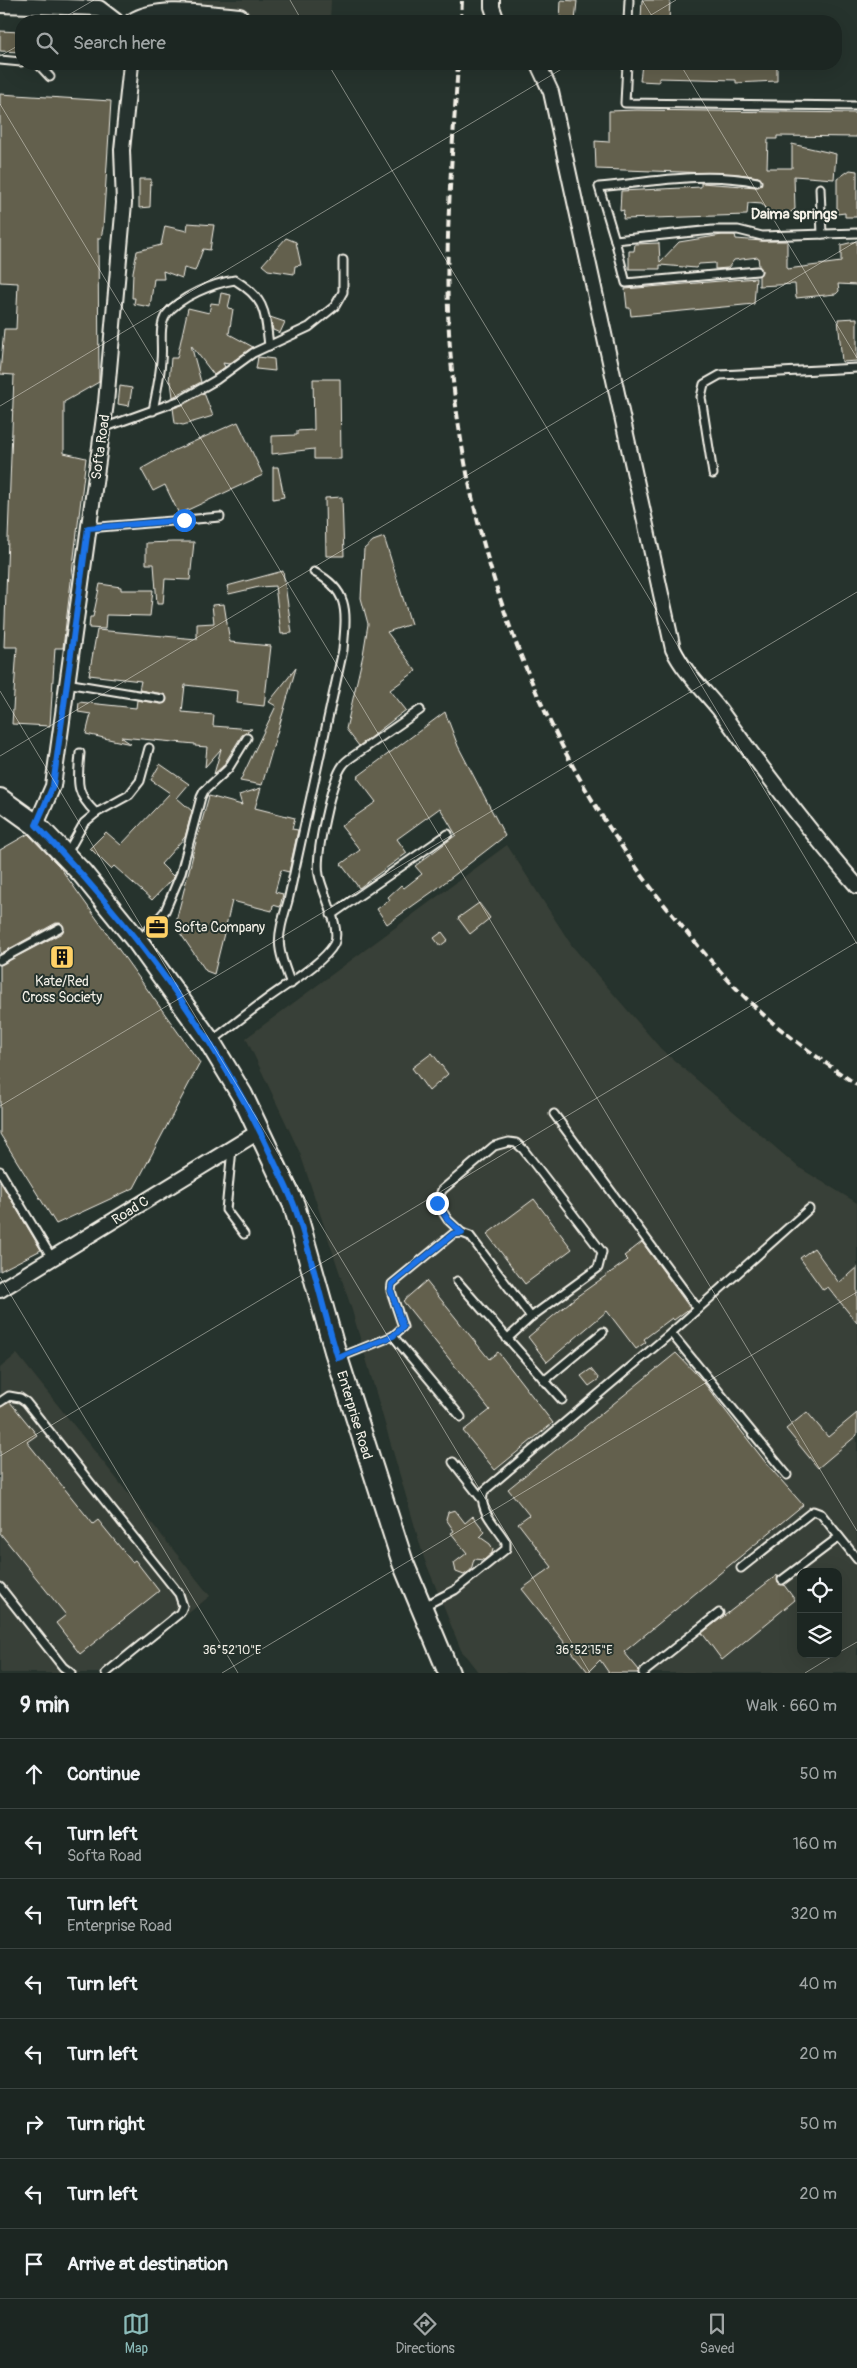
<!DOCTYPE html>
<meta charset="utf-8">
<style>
body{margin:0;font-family:Pangolin,sans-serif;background:#29322f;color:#f1f3f6}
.controls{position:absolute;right:15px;bottom:15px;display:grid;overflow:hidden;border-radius:10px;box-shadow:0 5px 20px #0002}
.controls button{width:45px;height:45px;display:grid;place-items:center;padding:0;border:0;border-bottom:1px solid #3a4340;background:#1c2622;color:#f1f3f6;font:25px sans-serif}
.stop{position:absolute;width:15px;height:15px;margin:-11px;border:4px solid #1a73e8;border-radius:50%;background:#fff}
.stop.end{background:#1a73e8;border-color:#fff;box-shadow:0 1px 5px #0008}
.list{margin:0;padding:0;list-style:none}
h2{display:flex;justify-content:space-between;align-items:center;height:65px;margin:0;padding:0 20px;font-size:21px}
h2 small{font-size:16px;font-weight:400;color:#a0a5a5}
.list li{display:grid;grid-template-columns:32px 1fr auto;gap:15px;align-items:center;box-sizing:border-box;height:70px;padding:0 20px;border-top:1px solid #3a4340}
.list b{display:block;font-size:19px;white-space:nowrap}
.list p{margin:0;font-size:16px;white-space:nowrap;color:#a0a5a5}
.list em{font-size:16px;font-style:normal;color:#a0a5a5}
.icon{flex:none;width:28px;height:28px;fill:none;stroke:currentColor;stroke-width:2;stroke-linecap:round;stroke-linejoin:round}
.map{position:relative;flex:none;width:857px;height:1673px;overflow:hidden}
.search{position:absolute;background:#1c2622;box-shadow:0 5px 20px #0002;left:15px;right:15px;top:15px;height:55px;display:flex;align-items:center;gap:12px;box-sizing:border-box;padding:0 18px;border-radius:20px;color:#a0a5a5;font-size:19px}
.sheet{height:625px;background:#1c2622}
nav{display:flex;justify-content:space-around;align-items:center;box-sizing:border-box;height:70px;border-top:1px solid #3a4340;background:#1c2622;font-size:14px;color:#a0a5a5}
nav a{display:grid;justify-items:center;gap:2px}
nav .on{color:#8bbbb9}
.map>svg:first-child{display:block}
</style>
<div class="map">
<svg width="857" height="1673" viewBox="0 0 857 1673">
<rect width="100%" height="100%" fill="#26332d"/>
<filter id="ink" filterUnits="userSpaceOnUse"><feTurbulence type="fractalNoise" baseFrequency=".02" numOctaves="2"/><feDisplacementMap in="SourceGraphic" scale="10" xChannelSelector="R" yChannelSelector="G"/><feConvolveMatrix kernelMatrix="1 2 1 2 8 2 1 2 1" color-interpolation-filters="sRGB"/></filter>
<g filter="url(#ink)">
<!-- built -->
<g fill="#394037" fill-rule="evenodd">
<path d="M152,0h179l-1,21h-35z"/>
<path d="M507,845l65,101 89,103 137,118 59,36v470h-378l-18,-23 -37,-92 -73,-251 -51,-154 -54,-115zM801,1572h37v82h-37z"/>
<path d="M17,1354l193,242 -97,77h-113v-305z"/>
</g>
<!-- building -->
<g fill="#64604e" stroke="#f4f1e8">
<path d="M561,0l16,1 -2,20h-15z"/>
<path d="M642,0h28l-1,21h-25v-2h-3z"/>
<path d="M0,31l21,1v20l-21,-1z"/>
<path d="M642,64h135v17l-41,2v-3l-77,-2v4l-19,-1z"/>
<path d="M0,94l111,7 -8,127 -2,10h-3l1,144 -35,20v51l22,5 -23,190h-8l-5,78 -38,-2 5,-77h-13l10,-272 -14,-1 4,-45h12l2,-46 -18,-1z"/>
<path d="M637,110l220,3v24l-80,-1v3h-9l-1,29h25v-24l44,10 -2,25 -40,-3 1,33 -8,6 -18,-1 -7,-10 -14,-1 -1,12 -124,4 1,-9 -4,1 1,-20 80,-4v-4l56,4 5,-5 -4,-5 -20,-3 -142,-5 -1,-28 14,1v-31z"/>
<path d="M850,170l7,1v46h-12v-4l-8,1v-35z"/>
<path d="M139,179h12l-1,28 -11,1z"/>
<path d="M188,223l26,2 -4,25 -7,-1 -8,22 -11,-3 -2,10 -19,-7 1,8h-10l-4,28 -16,-3 1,-6h-3l1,-26 4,-21 24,-6 4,-19 22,5z"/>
<path d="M722,235h13l1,4 26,2h25v28l54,-7v-17l16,-4v44l-19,-1 1,7 -3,3 -40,4 -1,-14 -36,2v-10l3,-5 -3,-5 -1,-9 -24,3 -6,8 -13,1v-6l-16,1 -3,4 -36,-3v4h-31v-18h5l1,-7 24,-1 1,19 19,-20z"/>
<path d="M286,238l10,4 5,23 -6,1 -1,8 -26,-4 -6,-5z"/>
<path d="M756,278l-2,26 -123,12 -1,-8h-3l-2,-19z"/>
<path d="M221,293l10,2 -3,13 5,1 -4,25 24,13 -24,17 -6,-1 2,4 -11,8 -23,-30 10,37 -28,15 -2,-15h-2l2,-24h6l11,-50 21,5 2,-10 8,1z"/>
<path d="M270,317l15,5 -5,11 -7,-3z"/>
<path d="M857,318v43l-15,1 -4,-43z"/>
<path d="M258,357l16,2 1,12 -19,-2z"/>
<path d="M313,379h27l1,80h-27v-10l-42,5v-18l25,-1v-4l17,-1z"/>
<path d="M120,386l12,2 -3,18 -11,-2z"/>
<path d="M204,393l9,23 -30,9 -8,-2 -2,-15z"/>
<path d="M238,422l25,53 -84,39 -14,-29 -12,6 -12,-22 34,-19z"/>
<path d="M273,467h5l6,30 -11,2z"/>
<path d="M342,497l2,59h-18l-1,-58z"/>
<path d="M384,537l27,87 -24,8 29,39 -26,19 16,20 -47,36 -13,-17 17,-74 5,-31 -7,-26 3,-49 9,-8z"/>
<path d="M172,542h22l-4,38 -25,-1 -2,25h-6l-3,-40h-8v-21z"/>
<path d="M283,571l9,62 -11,1 -6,-48 -16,1 -30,7 -2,-8z"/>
<path d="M100,584l21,3v3h32l-3,26 -44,-1 -1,14 -16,-1 1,-11h3z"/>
<path d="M224,604l6,38 41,4 -7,60 -27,-3 1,-12 -53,-6 -3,27 32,3 -1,11 39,3 -10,6 -19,31 -9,8 7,-25 -16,18 2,-20 -12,-1v-2l-74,-7 10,7 -45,-10 5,-20 -13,-2 1,-10 57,6 1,-8 25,4 5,-5 -4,-5 -24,-4 2,-9 -52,-6 8,-45 100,9v-15l17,-1 -2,-18z"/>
<path d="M296,668l-34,117 -22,-4 36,-75 -7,-4z"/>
<path d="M445,712l13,34 47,90 -70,54 -48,34 -10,-15 13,-9 -2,-3 13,-12 3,3 18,-14 -7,-8 41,-31 -16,-27 -43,31 10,14 -48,35 -18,-24 19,-14 -19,-24 35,-24 -19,-25z"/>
<path d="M160,764l29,20 -12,14 15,13 -7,26 -24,27 13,13 -22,23 -38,-34 -3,3 -21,-21 16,-16 15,13 49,-52 -19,-13z"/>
<path d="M261,788l-6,20 40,10 -3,11 6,1 -9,42 -8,-2 -6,22 8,2 -3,13 -7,-2 -1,6 -40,-10 -18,73 -8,-3 -28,-41 -1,-13 16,-62 -1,1 17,-60 33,9 -3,-10z"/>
<path d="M28,834l31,32 141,197 -66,125 -78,36 -56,-90v-169l62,-32 2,-4 -2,-5 -6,-1 -56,31v-104z"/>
<path d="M479,903l11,15 -20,16 -12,-16z"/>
<path d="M442,932l6,8 -8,6 -6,-8z"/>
<path d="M432,1053l16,21 -19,17 -17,-23z"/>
<path d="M0,1181l41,69 -41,21z"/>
<path d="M534,1199l38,50 -47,35 -38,-50z"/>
<path d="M642,1242l48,66 -16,12 -2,-2 -28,21 2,3 -10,7 -29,-38 -60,51 -19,-25 48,-40 52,-37 -4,-4z"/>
<path d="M814,1248l25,35 18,-16v56l-29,-36 -5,3 -23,-32z"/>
<path d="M426,1281l63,78 9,-7 55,71 -58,47 -32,-39 27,-21 -87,-109z"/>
<path d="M676,1353l25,26 65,84 37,42 -179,147 15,18 -1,3h-29l-9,-13 -12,12 -66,-83 30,-22 -34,-44 11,-8 -21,-26z"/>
<path d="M591,1369l8,10 -10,7 -8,-10z"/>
<path d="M10,1402l27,33 -10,7 66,82 5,-4 34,42 3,-2 24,31 -79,63 -24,-31 10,-8 -66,-82v-126z"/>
<path d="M807,1412l21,25 29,-24v22l-39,33 -32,-39z"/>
<path d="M455,1510l10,13 8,-7 12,16 -5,5 10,7 3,5 -1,4 -8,7 -10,-1 -3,11 -7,5 -8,-3 -2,-9 13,-10 -16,-20 3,-2 -8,-12 2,-7z"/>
<path d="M777,1575l1,8 6,2 11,15 -73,60 -20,-27z"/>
</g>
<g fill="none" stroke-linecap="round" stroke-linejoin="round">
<defs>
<g id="service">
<path d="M628,21l1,-21"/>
<path d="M0,60l21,2"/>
<path d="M38,64l12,13"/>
<path d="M627,64l-2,39 232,3"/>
<path d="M820,188l2,46"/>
<path d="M615,240l-16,-53c52,-5 107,-16 158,-5"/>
<path d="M757,271l-131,12 -11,-43 98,-10h25l24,6 95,-3"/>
<path d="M153,411c3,-17 7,-33 8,-50 2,-14 -3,-34 5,-46 13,-18 48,-32 69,-35 31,19 30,32 34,66"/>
<path d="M103,428l78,-28 35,-20 37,-27 56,-26 26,-21 8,-14v-32"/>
<path d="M713,474l-12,-77 3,-13 16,-9 137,-7"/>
<path d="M88,528l132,-11"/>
<path d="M66,683l96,16"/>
<path d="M80,753c-2,28 -6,39 16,60"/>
<path d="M67,853l17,-30 12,-10 33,-18 11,-14 9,-33"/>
<path d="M331,915l117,-81"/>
<path d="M140,940l25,-29 16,-38 20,-76 3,-6 24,-22 19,-31"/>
<path d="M0,960l59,-32"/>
<path d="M291,984c-15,-40 -15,-42 -3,-83l55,-251c3,-36 8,-59 -29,-78"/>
<path d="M212,1041c18,-14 36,-28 55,-42 17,-13 57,-36 67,-55 8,-16 -12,-52 -15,-69 -4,-20 12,-94 24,-110 2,-3 6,-6 9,-8l68,-47"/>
<path d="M554,1114l144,195"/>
<path d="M232,1149l-6,61 18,24"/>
<path d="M0,1171l52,87"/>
<path d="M462,1233l-14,-13 -11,-17 5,-13 52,-44 15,-4 7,1 7,6 79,103 -4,16 -67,49 -24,22"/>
<path d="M457,1281l105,119"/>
<path d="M671,1333l116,142"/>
<path d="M393,1336l68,81"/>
<path d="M338,1358l55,-22 10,-9 -12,-36 1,-7 61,-50 9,-1 8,3 61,81"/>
<path d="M544,1381l59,-49"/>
<path d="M0,1402l9,-6 11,2 6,4 153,192 4,12 -3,7 -74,60"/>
<path d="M453,1462l28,36"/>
<path d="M741,1568l72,-57 8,3 36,45"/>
<path d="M782,1580l57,-43"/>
<path d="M0,1587l63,80 8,6"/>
<path d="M424,1606l31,-16 51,-41v-7c-9,-16 -29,-32 -22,-51l187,-158 138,-124"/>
<path d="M643,1673l76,-60"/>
</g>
<g id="minor">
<path d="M492,0v7l5,14"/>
<path d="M0,5l99,3 17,13"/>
<path d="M132,21c25,-17 78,-7 108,-5"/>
<path d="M538,64l13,28 122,557c11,23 30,40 46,60 44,61 89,121 138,177"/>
<path d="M36,825l17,-39 53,-383 18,-200 -2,-53 9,-86"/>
<path d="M0,1290l260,-159"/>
</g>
<path id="secondary" d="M0,799l36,26 46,48 56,69 72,100 32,53 52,110 41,146 68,212 46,110"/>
</defs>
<!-- service casing -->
<use href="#service" stroke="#f4f1e8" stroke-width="11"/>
<!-- minor casing -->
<use href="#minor" stroke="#f4f1e8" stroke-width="18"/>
<!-- secondary casing -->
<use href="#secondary" stroke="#f4f1e8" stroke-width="24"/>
<!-- service -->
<use href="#service" stroke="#26332d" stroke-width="7"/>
<!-- minor -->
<use href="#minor" stroke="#26332d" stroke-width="14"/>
<!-- secondary -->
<use href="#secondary" stroke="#26332d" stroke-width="20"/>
<!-- rail -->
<g stroke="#f4f1e8" stroke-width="4" stroke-dasharray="8 4" stroke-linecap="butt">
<path d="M461,21l1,-21"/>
<path d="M458,64c-6,94 -15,189 -8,284 16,213 97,419 235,582 27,33 55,65 88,93 27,22 55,42 84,62"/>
</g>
</g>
</g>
<g fill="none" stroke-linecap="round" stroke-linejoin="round" filter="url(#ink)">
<!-- route -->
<path stroke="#1a73e8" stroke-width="6" d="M184,520l-96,8 -35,258 -17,39c93,97 180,209 236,332 7,16 16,32 22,48 18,50 28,102 44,153l55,-22 10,-9 -12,-36 1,-7 61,-50 9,-1 -14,-13 -11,-17"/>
</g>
<!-- ticks -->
<path fill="none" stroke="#f4f1e8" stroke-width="1" stroke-opacity="0.45" d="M290,0l12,21M642,0l13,21M58,21l36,-21M641,21l35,-21M0,56l21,-12M328,64l529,880M680,64l177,294M0,104l857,1427M0,406l570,-342M0,691l590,982M0,756l857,-515M0,1106l857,-514M0,1277l238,396M0,1456l857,-514M838,1653l19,-11M222,1673l635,-381M805,1673l31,-19"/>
<!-- icons -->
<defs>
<symbol id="office-square" viewBox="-11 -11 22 22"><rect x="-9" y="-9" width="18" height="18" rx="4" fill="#ffd166" stroke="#26332d"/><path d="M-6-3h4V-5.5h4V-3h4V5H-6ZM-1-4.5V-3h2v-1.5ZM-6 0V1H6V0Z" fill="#111"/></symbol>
<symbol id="building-square" viewBox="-11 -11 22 22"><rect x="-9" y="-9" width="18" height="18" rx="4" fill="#ffd166" stroke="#26332d"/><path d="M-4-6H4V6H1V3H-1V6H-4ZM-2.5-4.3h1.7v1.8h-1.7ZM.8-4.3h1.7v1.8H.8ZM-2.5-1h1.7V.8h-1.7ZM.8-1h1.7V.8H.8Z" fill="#111"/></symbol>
</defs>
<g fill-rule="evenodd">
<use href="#office-square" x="143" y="913" width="28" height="28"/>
<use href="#building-square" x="48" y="943" width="28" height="28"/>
</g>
<g text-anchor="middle" stroke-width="4" stroke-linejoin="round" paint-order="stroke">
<!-- street labels -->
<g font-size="14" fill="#f4f1e8" stroke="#26332d">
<text transform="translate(100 447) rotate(-82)" y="5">Softa Road</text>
<text transform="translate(130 1210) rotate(-32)" y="5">Road C</text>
<text transform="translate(355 1415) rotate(73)" y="5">Enterprise Road</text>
</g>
<!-- poi labels -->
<g font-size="14" fill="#f4f1e8" stroke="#26332d" text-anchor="start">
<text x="174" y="932">Softa Company</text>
<text x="62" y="986" text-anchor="middle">Kate/Red<tspan x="62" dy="16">Cross Society</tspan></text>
</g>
<!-- neighbourhood labels -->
<g font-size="15" font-weight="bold" fill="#f4f1e8" stroke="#26332d">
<text x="794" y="219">Daima springs</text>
</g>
</g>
<g font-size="12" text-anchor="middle" fill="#f4f1e8" stroke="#26332d" stroke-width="4" stroke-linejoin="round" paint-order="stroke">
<text x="232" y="1654">36°52'10"E</text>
<text x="584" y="1654">36°52'15"E</text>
</g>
</svg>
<div class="controls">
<button><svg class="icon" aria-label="locate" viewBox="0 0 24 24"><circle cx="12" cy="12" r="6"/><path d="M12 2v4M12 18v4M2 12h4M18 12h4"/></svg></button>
<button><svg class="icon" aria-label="layers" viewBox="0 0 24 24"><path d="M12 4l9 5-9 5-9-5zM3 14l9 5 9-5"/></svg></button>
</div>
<div class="stop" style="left:184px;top:520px"></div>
<div class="stop end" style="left:437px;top:1203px"></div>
<div class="search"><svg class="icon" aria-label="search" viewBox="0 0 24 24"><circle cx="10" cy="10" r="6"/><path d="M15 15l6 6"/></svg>Search here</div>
</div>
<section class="sheet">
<h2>9 min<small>Walk · 660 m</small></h2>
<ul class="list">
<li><svg class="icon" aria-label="ahead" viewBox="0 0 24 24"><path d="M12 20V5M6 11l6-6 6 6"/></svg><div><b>Continue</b></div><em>50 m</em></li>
<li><svg class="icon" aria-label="left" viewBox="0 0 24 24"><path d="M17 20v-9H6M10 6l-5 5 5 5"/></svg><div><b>Turn left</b><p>Softa Road</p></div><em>160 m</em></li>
<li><svg class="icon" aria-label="left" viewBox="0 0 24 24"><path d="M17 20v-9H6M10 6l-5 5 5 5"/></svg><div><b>Turn left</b><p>Enterprise Road</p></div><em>320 m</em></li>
<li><svg class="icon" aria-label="left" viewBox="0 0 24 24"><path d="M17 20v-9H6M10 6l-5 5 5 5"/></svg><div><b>Turn left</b></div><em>40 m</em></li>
<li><svg class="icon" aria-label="left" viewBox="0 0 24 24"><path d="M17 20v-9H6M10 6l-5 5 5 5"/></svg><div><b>Turn left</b></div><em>20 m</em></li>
<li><svg class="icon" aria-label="right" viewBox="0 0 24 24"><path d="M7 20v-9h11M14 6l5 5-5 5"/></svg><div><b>Turn right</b></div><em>50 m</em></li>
<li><svg class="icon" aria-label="left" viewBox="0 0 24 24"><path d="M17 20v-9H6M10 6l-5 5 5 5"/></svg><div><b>Turn left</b></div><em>20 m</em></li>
<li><svg class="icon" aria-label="arrive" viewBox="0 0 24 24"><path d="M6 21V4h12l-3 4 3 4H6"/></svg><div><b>Arrive at destination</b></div></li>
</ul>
</section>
<nav>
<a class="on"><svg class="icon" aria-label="map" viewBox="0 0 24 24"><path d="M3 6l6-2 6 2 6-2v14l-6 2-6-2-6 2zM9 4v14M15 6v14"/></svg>Map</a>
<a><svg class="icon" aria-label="directions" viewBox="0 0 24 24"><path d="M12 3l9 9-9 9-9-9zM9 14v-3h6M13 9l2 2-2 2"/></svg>Directions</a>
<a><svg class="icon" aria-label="saved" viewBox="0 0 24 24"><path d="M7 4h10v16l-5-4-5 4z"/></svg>Saved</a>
</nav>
